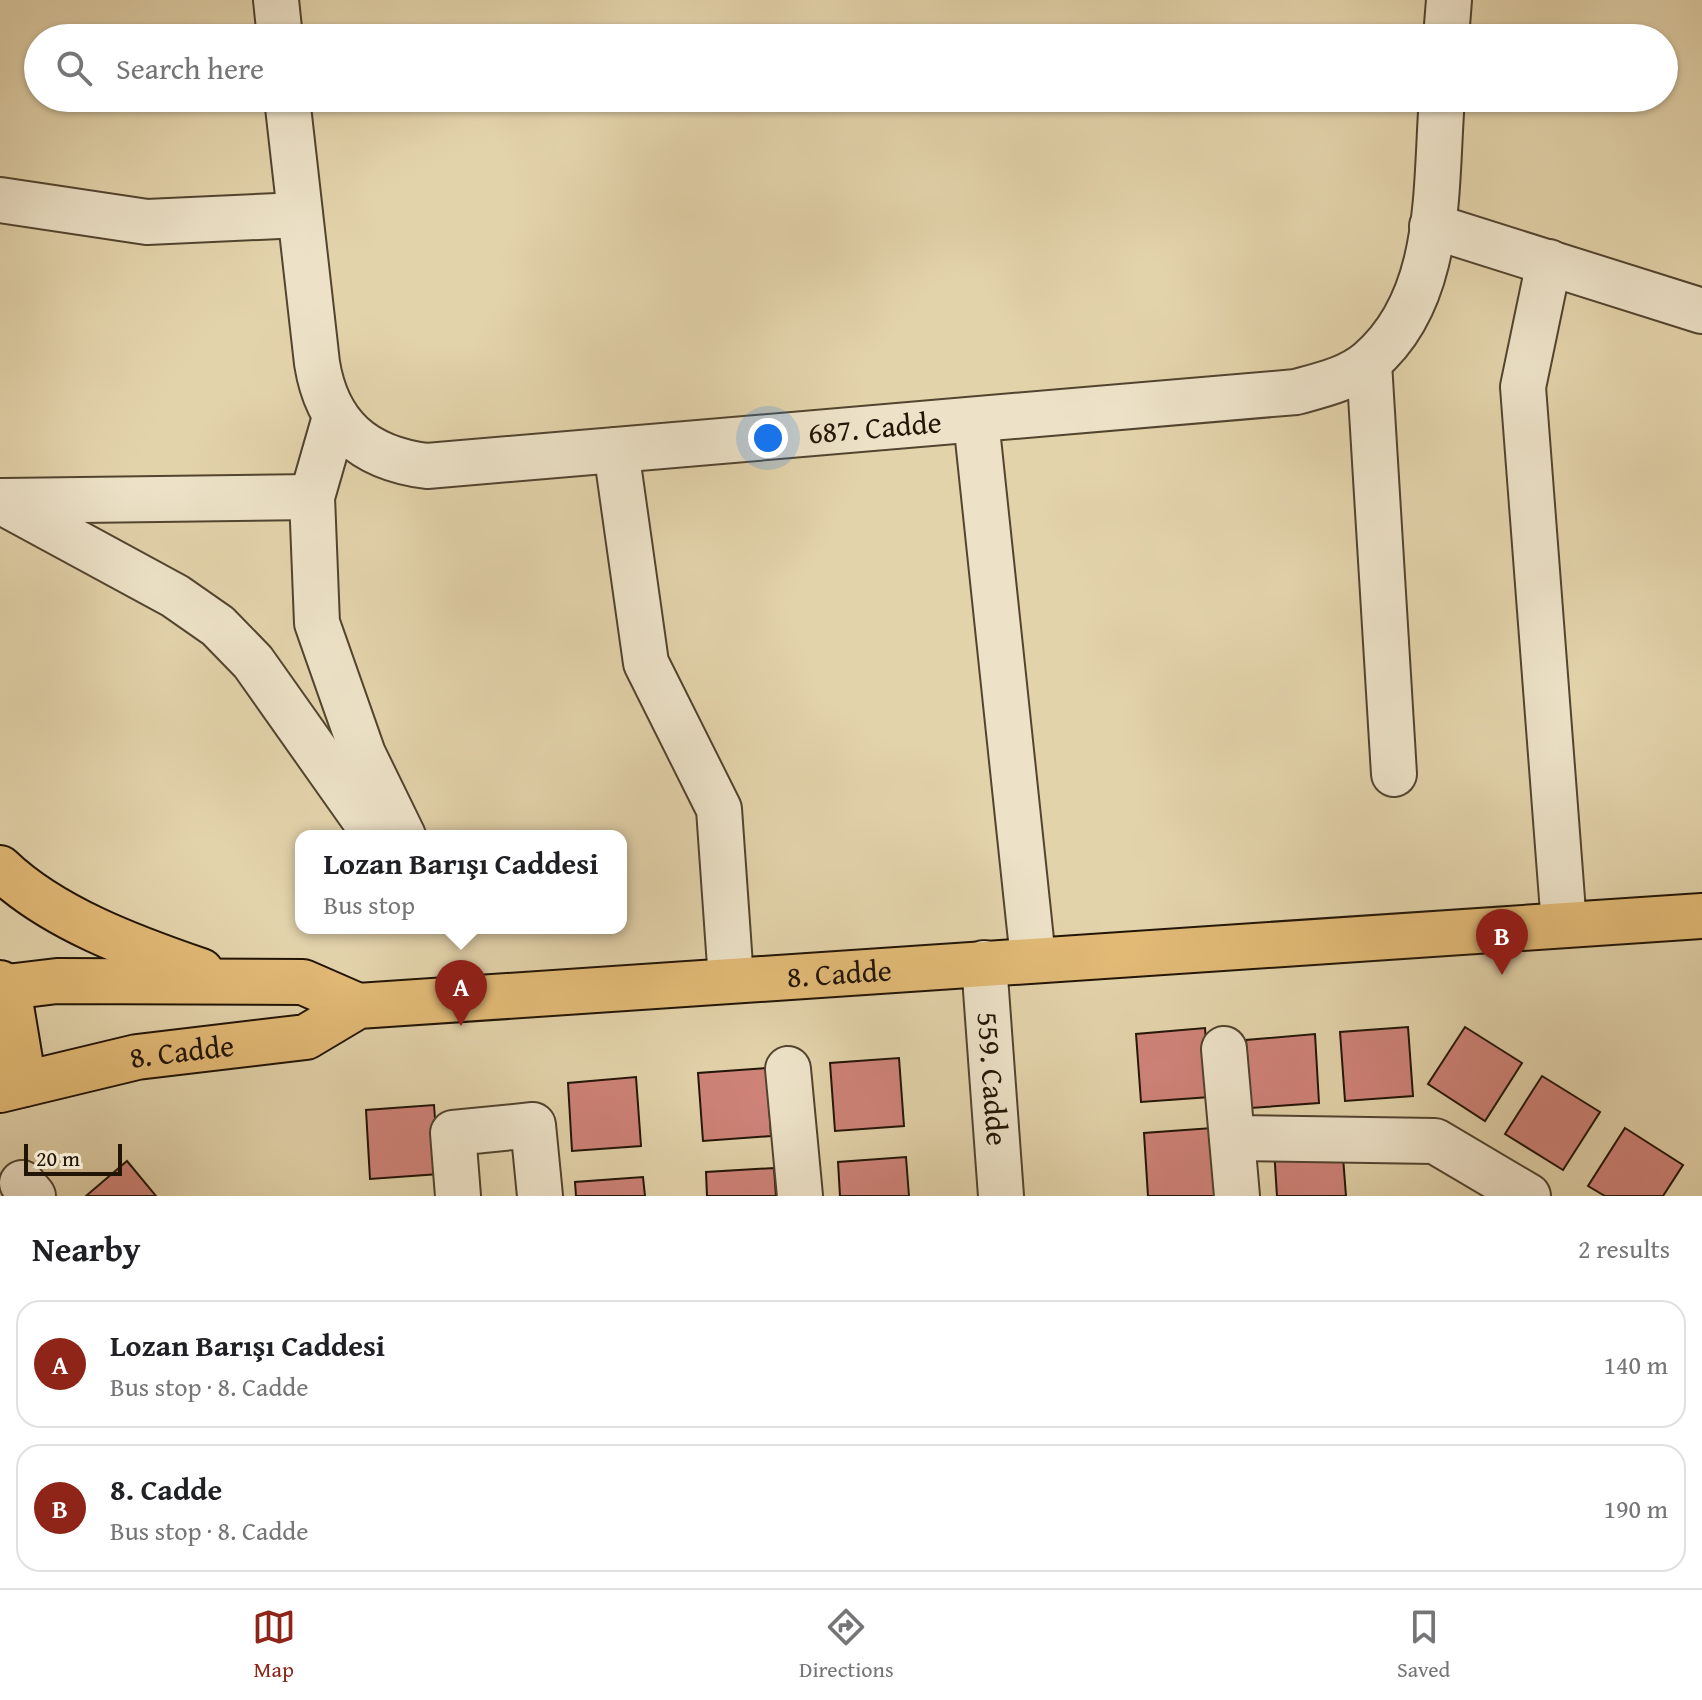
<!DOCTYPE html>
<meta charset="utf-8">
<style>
body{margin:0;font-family:"Gentium Book Plus",serif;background:#f2f2f2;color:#202124}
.scale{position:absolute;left:24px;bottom:20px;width:98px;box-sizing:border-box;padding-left:8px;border:4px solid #221506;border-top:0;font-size:22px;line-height:28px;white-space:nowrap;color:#221506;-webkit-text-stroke:6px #ede2c8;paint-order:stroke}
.you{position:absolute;left:768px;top:438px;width:28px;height:28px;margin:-20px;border:6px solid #fff;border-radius:50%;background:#1a73e8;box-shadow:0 0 0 12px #1a73e833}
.badge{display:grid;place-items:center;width:52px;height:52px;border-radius:50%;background:#8f2418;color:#fff;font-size:26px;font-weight:700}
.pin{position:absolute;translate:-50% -66px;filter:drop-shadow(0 2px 4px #0008)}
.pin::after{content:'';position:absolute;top:42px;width:28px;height:24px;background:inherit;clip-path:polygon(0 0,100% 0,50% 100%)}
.popup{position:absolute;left:295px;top:830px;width:332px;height:104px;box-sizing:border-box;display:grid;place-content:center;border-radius:16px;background:#fff;filter:drop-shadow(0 2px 6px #0005);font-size:26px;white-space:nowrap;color:#757577}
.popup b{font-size:30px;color:#202124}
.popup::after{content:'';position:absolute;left:50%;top:100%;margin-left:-16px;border:16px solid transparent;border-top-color:#fff}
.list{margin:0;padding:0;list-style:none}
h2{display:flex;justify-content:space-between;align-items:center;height:104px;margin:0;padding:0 32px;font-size:34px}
h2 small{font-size:26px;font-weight:400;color:#757577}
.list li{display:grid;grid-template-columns:52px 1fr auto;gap:24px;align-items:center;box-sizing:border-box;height:128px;margin:0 16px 16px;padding:0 16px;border:2px solid #e0e0e0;border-radius:24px}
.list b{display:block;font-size:30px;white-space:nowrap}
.list p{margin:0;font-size:26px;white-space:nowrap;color:#757577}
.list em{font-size:26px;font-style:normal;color:#757577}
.icon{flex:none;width:44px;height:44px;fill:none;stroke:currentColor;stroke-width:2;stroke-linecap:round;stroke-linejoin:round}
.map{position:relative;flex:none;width:1702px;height:1196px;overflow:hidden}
.search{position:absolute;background:#fff;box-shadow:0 2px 6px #0004;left:24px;right:24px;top:24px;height:88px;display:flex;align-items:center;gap:20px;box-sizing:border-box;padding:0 28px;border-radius:44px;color:#757577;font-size:30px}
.sheet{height:392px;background:#fff}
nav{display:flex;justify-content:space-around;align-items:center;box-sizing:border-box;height:112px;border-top:2px solid #e0e0e0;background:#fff;font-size:22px;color:#757577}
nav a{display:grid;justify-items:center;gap:4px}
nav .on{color:#8f2418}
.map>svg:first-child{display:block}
</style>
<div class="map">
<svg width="1702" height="1196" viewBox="0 0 1702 1196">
<rect width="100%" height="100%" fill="#e3d3ab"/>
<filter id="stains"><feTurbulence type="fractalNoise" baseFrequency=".0025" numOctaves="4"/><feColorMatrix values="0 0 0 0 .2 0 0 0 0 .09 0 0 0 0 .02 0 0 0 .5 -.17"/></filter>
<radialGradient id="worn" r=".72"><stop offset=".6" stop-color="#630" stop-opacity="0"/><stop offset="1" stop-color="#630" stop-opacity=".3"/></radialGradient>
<!-- building -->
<g fill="#cf8379" stroke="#221506" stroke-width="2">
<path d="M1408,1027l5,69 -68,5 -5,-69z"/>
<path d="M1465,1027l57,36 -37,58 -57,-37z"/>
<path d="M1205,1028l5,69 -69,5 -5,-68z"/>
<path d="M1315,1034l4,69 -68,5 -5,-68z"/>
<path d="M899,1058l5,68 -69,5 -5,-68z"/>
<path d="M767,1068l4,68 -68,5 -5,-68z"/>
<path d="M1542,1076l58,36 -37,58 -58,-36z"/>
<path d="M636,1077l5,69 -69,5 -4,-68z"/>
<path d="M434,1105l5,69 -69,5 -4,-69z"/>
<path d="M1212,1128l5,68h-69l-4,-63z"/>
<path d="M1625,1128l58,37 -20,31h-58l-17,-10z"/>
<path d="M1342,1144l4,52h-69l-3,-47z"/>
<path d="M906,1157l3,39h-69l-2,-34z"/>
<path d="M127,1161l29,35h-70z"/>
<path d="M774,1168l2,28h-69l-1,-24z"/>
<path d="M643,1177l2,19h-69l-1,-14z"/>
</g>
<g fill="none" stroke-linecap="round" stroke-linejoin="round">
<defs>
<g id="minor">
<path d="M276,0l4,38"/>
<path d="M1446,38l3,-38"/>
<path id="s1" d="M287,98l30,265c10,63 47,95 110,103l869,-74c25,-7 53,-13 73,-30 75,-64 66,-175 73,-264"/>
<path d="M0,200l147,22 153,-7"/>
<path d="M1432,226l270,85"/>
<path d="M1549,262l-26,125 41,538"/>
<path d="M1369,363l25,411"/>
<path d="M335,417l-23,80 5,126 46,131 40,82"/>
<path d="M976,420l57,539"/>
<path d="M616,450l30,213 73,146 12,171"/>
<path d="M0,501l175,95 43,30 35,36 123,174"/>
<path d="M3,501l309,-4"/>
<path id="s2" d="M984,963l17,233"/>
<path d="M1224,1049l13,147"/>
<path d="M788,1069l12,127"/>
<path d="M1232,1138l203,3 93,55"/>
<path d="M22,1183l11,13"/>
<path d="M458,1196l-5,-63 80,-8 7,71"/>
</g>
<g id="major">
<path d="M0,868c52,50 134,80 201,103"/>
<path d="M0,983l12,29 12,72"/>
<path d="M0,988l57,-7 246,1 55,24"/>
<path id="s3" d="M0,1090l137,-33 169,-20 52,-31 1344,-90"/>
</g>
</defs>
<!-- minor casing -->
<use href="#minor" stroke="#52442f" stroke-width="48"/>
<!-- major casing -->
<use href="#major" stroke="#221506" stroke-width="48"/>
<!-- minor -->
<use href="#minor" stroke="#ede2c8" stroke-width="44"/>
<!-- major -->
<use href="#major" stroke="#e2ba76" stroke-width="44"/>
</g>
<g text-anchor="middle" stroke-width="6" stroke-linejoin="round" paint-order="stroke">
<!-- street labels -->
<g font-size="30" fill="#221506" stroke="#ede2c8">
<text dy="10" stroke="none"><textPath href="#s1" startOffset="880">687. Cadde</textPath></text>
<text dy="10" stroke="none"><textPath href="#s3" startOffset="854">8. Cadde</textPath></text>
<text dy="10" stroke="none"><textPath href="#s3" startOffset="186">8. Cadde</textPath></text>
<text dy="10" stroke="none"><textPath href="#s2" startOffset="116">559. Cadde</textPath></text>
</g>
</g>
<rect width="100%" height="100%" filter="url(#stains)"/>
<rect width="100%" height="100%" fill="url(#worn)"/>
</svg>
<div class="scale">20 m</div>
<div class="you"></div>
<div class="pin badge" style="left:461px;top:1026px">A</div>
<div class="popup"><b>Lozan Barışı Caddesi</b>Bus stop</div>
<div class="pin badge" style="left:1502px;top:975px">B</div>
<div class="search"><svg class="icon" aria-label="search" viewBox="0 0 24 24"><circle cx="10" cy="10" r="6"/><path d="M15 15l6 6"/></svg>Search here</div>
</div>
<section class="sheet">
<h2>Nearby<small>2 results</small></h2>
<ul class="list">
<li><span class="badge">A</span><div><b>Lozan Barışı Caddesi</b><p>Bus stop · 8. Cadde</p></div><em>140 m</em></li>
<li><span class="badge">B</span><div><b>8. Cadde</b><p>Bus stop · 8. Cadde</p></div><em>190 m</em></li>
</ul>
</section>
<nav>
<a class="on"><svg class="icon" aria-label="map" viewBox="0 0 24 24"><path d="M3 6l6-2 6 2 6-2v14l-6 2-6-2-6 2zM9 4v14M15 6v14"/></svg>Map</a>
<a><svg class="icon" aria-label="directions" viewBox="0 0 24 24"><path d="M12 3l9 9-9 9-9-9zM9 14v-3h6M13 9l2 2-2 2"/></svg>Directions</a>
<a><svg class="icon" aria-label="saved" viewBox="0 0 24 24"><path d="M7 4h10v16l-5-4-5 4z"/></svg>Saved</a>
</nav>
